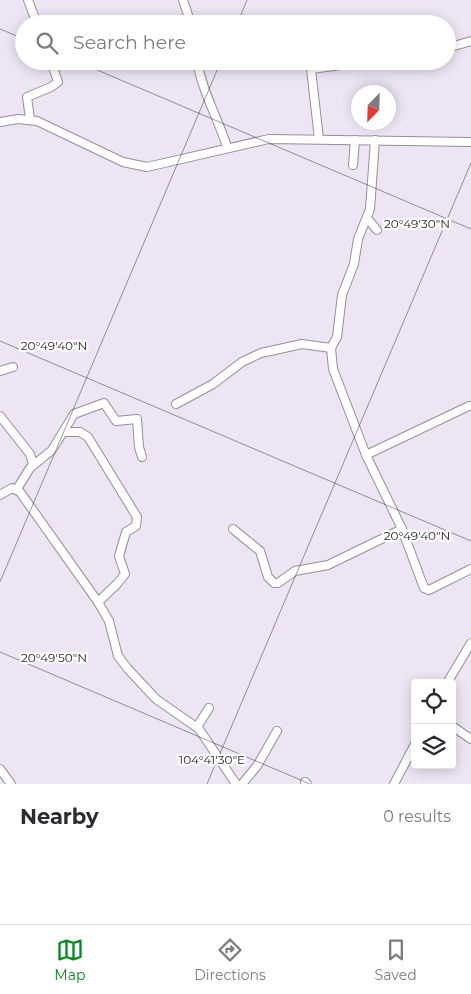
<!DOCTYPE html>
<meta charset="utf-8">
<style>
body{margin:0;font-family:Montserrat,sans-serif;background:#f7f7f7;color:#2b2b33}
.controls{position:absolute;right:15px;bottom:15px;display:grid;overflow:hidden;border-radius:5px;box-shadow:0 2px 12px #0003}
.controls button{width:45px;height:45px;display:grid;place-items:center;padding:0;border:0;border-bottom:1px solid #e1e1e2;background:#fff;color:#2b2b33;font:25px sans-serif}
.compass{position:absolute;left:351px;top:85px;width:45px;height:45px;border-radius:50%;background:#fff;box-shadow:0 2px 12px #0003;rotate:203deg}
.list{margin:0;padding:0;list-style:none}
h2{display:flex;justify-content:space-between;align-items:center;height:65px;margin:0;padding:0 20px;font-size:21px}
h2 small{font-size:16px;font-weight:400;color:#7c7c81}
.icon{flex:none;width:28px;height:28px;fill:none;stroke:currentColor;stroke-width:2;stroke-linecap:round;stroke-linejoin:round}
.map{position:relative;flex:none;width:471px;height:784px;overflow:hidden}
.search{position:absolute;background:#fff;box-shadow:0 2px 12px #0003;left:15px;right:15px;top:15px;height:55px;display:flex;align-items:center;gap:12px;box-sizing:border-box;padding:0 18px;border-radius:28px;color:#7c7c81;font-size:19px}
.sheet{height:140px;background:#fff}
nav{display:flex;justify-content:space-around;align-items:center;box-sizing:border-box;height:70px;border-top:1px solid #e1e1e2;background:#fff;font-size:14px;color:#7c7c81}
nav a{display:grid;justify-items:center;gap:2px}
nav .on{color:#008d1e}
.map>svg:first-child{display:block}
</style>
<div class="map">
<svg width="471" height="784" viewBox="0 0 471 784">
<rect width="100%" height="100%" fill="#ede5f4"/>
<g fill="none" stroke-linecap="round" stroke-linejoin="round">
<defs>
<g id="street">
<path d="M28,0l9,24"/>
<path d="M183,0l8,24"/>
<path d="M447,48l24,-7"/>
<path d="M197,61c5,30 21,57 30,86"/>
<path d="M30,119l-3,-22 24,-10 7,-5 -7,-21"/>
<path d="M0,122l18,-3 19,2 86,41 24,5 122,-28 202,3"/>
<path d="M319,139l-8,-70 61,-8"/>
<path d="M353,165l2,-25"/>
<path d="M367,218l10,12"/>
<path d="M331,348l2,21 33,86 36,74 22,59 5,2 42,-21"/>
<path d="M0,371l13,-4"/>
<path d="M176,404l37,-20 29,-22 19,-9 41,-9 29,4 6,-11 5,-42 12,-31 4,-25 12,-30 5,-69"/>
<path d="M0,416l30,38 3,10"/>
<path d="M64,432h16l8,5 49,80 -1,9 -10,6 -7,24 6,18 -8,10 -19,18 11,19 9,35 10,13 28,30 43,30 37,55"/>
<path d="M366,455l103,-49"/>
<path d="M17,489l13,-21 22,-18 22,-36 30,-11 12,18 21,-2 2,28 3,10"/>
<path d="M0,495l12,-7 8,4 78,110"/>
<path d="M233,529l27,22 8,26 6,6h4l17,-12 33,-6 74,-36"/>
<path d="M447,683l24,-40"/>
<path d="M452,726l19,13"/>
<path d="M197,727l12,-19"/>
<path d="M0,769l11,15"/>
<path d="M305,782l2,2"/>
<path d="M242,784l15,-18 20,-35"/>
<path d="M394,784l21,-40"/>
</g>
</defs>
<!-- street casing -->
<use href="#street" stroke="#958e9b" stroke-width="10"/>
<!-- street -->
<use href="#street" stroke="#fff" stroke-width="8"/>
</g>
<!-- ticks -->
<path fill="none" stroke="#221f24" stroke-width="1" stroke-opacity="0.45" d="M237,24l10,-24M0,29l24,10M76,61l395,168M0,341l471,200M0,582l221,-521M0,652l310,132M207,784l264,-621"/>
<g font-size="12" text-anchor="middle" fill="#221f24" stroke="#fff" stroke-width="4.5" stroke-linejoin="round" paint-order="stroke">
<text x="417" y="228">20°49'30"N</text>
<text x="54" y="350">20°49'40"N</text>
<text x="417" y="540">20°49'40"N</text>
<text x="54" y="662">20°49'50"N</text>
<text x="212" y="764">104°41'30"E</text>
</g>
</svg>
<div class="controls">
<button><svg class="icon" aria-label="locate" viewBox="0 0 24 24"><circle cx="12" cy="12" r="6"/><path d="M12 2v4M12 18v4M2 12h4M18 12h4"/></svg></button>
<button><svg class="icon" aria-label="layers" viewBox="0 0 24 24"><path d="M12 4l9 5-9 5-9-5zM3 14l9 5 9-5"/></svg></button>
</div>
<svg class="compass" viewBox="-18 -18 36 36"><path d="M0-13l5 13h-10z" fill="#e53935"/><path d="M0 13l5-13h-10z" fill="#7c7c81"/></svg>
<div class="search"><svg class="icon" aria-label="search" viewBox="0 0 24 24"><circle cx="10" cy="10" r="6"/><path d="M15 15l6 6"/></svg>Search here</div>
</div>
<section class="sheet">
<h2>Nearby<small>0 results</small></h2>
<ul class="list">
</ul>
</section>
<nav>
<a class="on"><svg class="icon" aria-label="map" viewBox="0 0 24 24"><path d="M3 6l6-2 6 2 6-2v14l-6 2-6-2-6 2zM9 4v14M15 6v14"/></svg>Map</a>
<a><svg class="icon" aria-label="directions" viewBox="0 0 24 24"><path d="M12 3l9 9-9 9-9-9zM9 14v-3h6M13 9l2 2-2 2"/></svg>Directions</a>
<a><svg class="icon" aria-label="saved" viewBox="0 0 24 24"><path d="M7 4h10v16l-5-4-5 4z"/></svg>Saved</a>
</nav>
